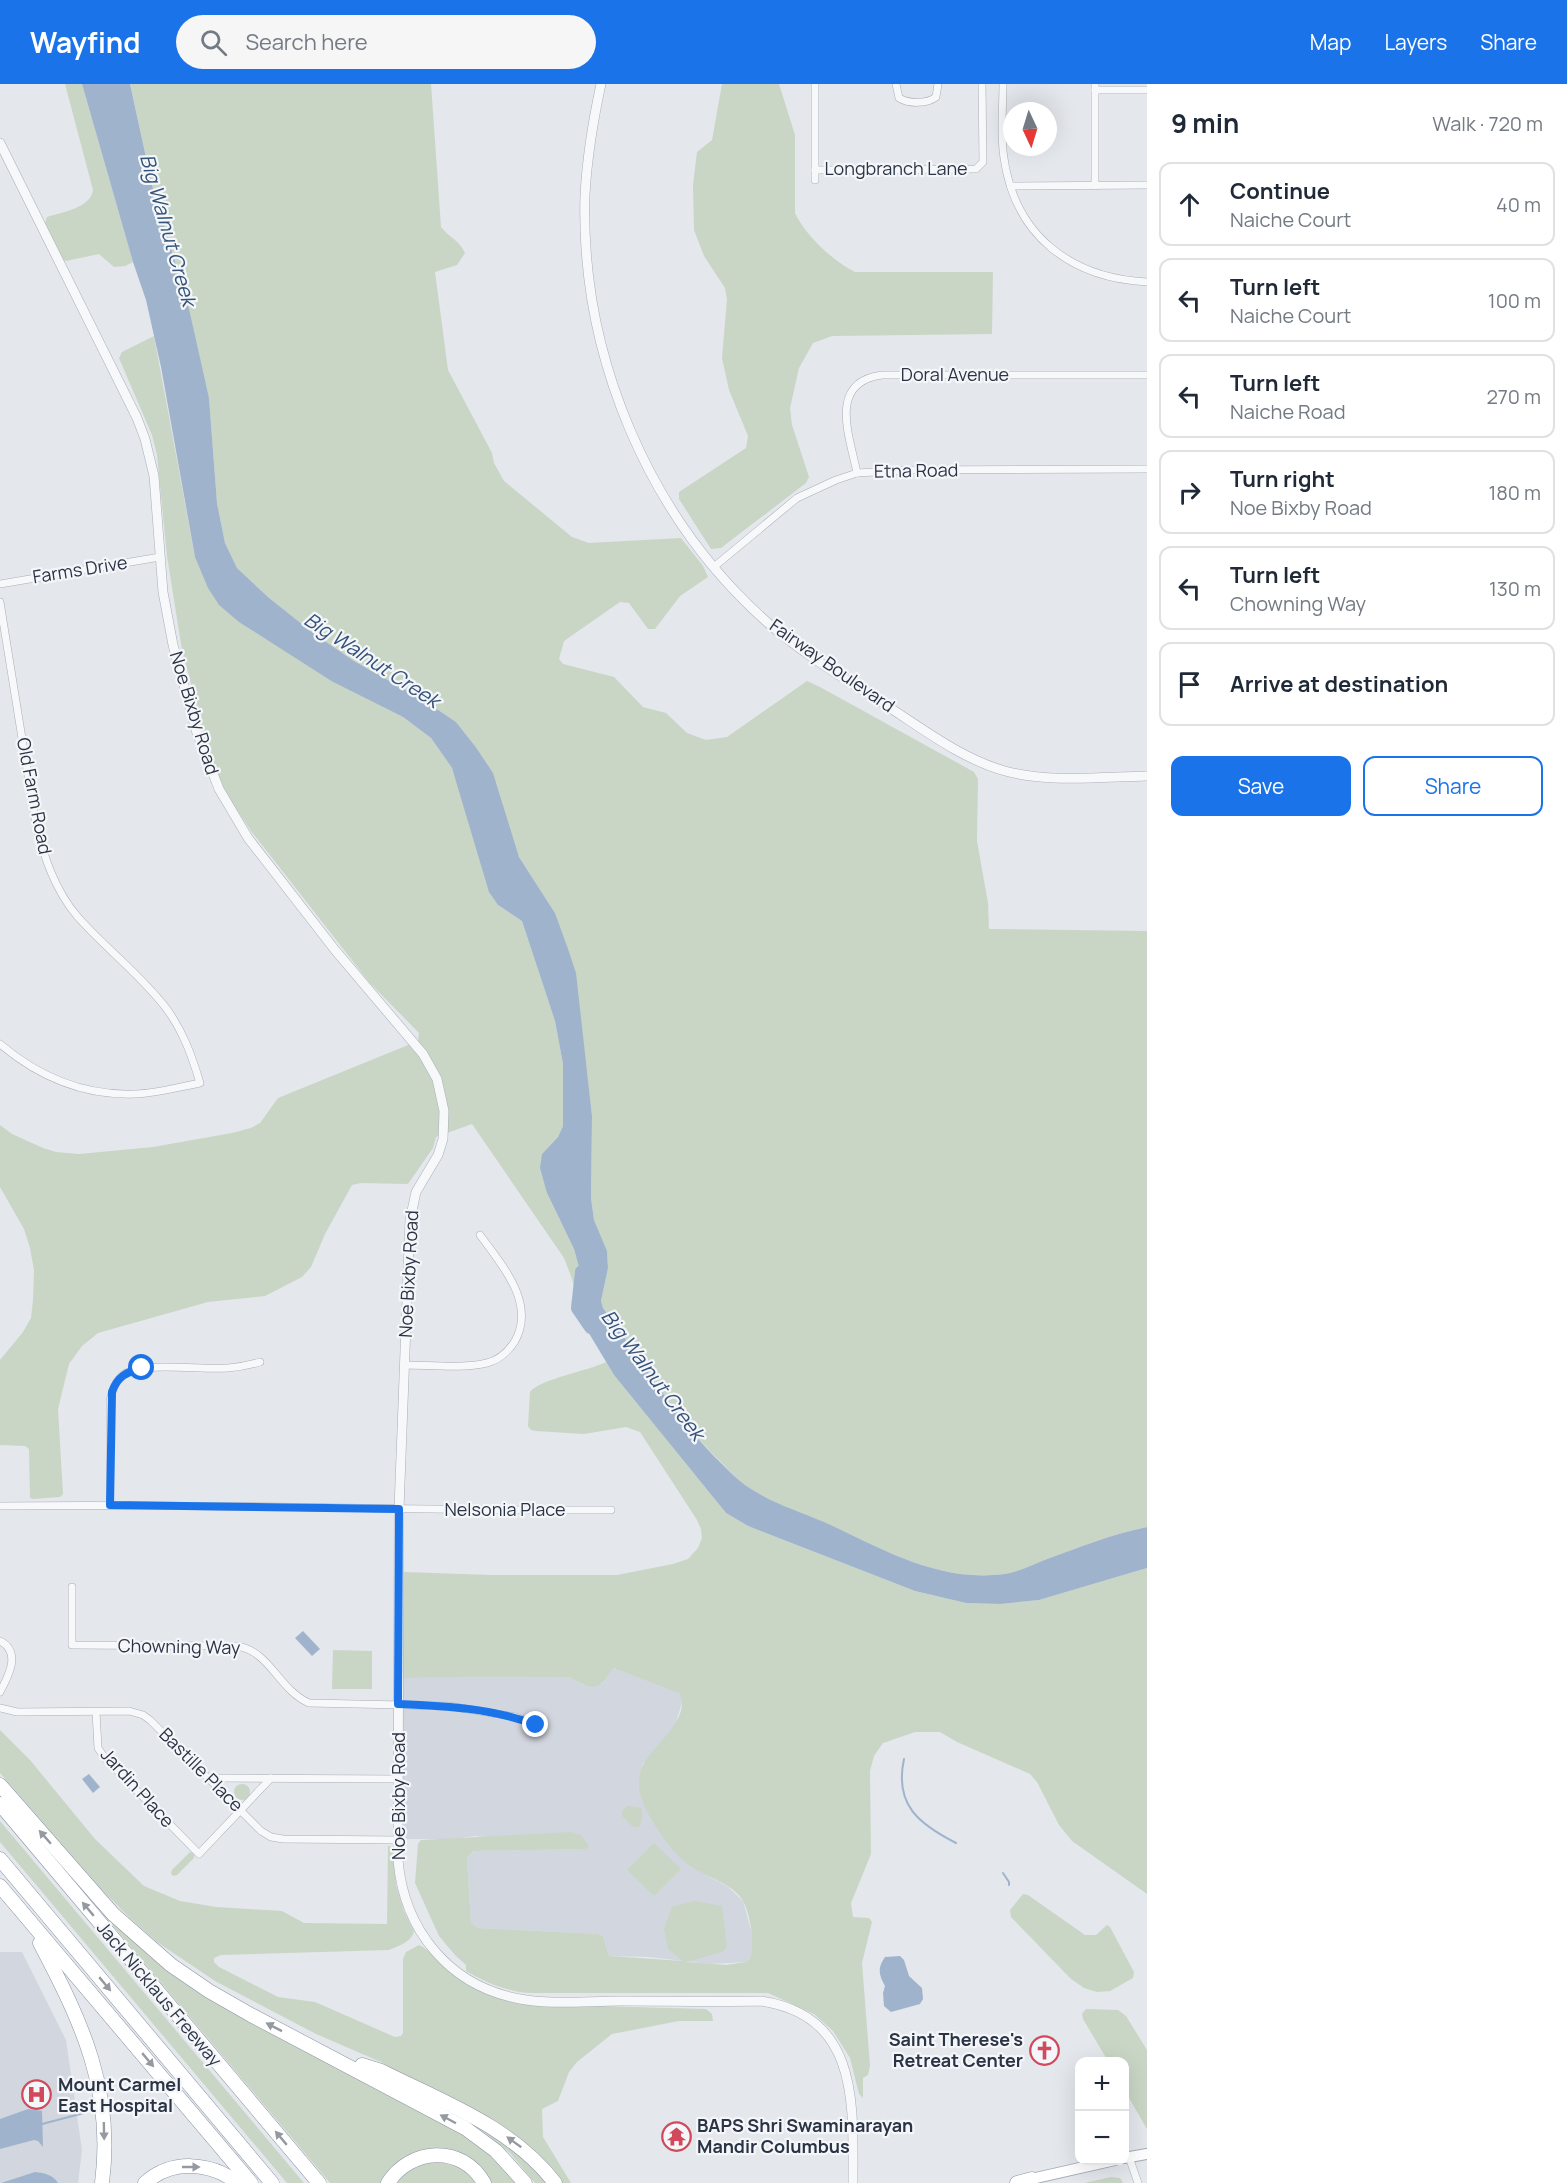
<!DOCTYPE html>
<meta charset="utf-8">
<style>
body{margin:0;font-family:Manrope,sans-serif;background:#f6f6f7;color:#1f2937}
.controls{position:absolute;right:18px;bottom:18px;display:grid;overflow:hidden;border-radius:12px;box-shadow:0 6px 24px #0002}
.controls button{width:54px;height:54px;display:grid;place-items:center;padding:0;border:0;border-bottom:2px solid #e0e1e3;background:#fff;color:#1f2937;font:30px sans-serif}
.compass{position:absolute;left:1003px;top:18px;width:54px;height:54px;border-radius:50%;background:#fff;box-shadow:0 6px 24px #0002;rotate:176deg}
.stop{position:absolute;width:18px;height:18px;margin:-14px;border:4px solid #1a73e8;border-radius:50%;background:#fff}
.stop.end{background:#1a73e8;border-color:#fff;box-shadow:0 2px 6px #0008}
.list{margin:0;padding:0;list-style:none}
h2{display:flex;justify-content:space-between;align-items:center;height:78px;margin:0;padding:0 24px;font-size:26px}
h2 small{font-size:20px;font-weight:400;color:#747a83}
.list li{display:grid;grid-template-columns:39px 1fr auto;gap:18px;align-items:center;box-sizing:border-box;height:84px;margin:0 12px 12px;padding:0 12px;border:2px solid #e0e1e3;border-radius:12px}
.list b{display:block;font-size:22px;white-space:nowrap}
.list p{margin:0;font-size:20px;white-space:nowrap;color:#747a83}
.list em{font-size:20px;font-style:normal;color:#747a83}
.actions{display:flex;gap:12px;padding:18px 24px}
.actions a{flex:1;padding:14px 0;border:2px solid #1a73e8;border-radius:12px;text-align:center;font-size:21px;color:#1a73e8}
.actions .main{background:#1a73e8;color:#fff}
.icon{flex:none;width:33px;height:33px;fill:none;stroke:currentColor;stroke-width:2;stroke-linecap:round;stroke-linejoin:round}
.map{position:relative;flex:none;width:1147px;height:2099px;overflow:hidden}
header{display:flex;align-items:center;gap:36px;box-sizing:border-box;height:84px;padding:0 30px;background:#1a73e8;color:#fff}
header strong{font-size:28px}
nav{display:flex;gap:33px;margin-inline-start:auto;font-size:21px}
.search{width:420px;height:54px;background:#f6f6f7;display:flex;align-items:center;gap:15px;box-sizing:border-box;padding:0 21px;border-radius:33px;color:#747a83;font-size:22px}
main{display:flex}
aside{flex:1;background:#fff}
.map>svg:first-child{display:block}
</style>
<header>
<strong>Wayfind</strong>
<div class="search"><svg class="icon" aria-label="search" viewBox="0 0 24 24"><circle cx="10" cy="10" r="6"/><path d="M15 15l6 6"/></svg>Search here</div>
<nav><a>Map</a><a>Layers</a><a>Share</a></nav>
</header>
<main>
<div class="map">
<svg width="1147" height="2099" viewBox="0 0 1147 2099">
<rect width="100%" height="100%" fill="#e4e7ec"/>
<!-- built -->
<g fill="#d2d6de">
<path d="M614,1584l52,18 13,7 3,4v5l-7,24 -33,39 -3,22 53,80 36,20 15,14 9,33v20l-6,8 -37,2 -60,-7 -40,-1 -6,-20 -5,-2 -120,-6 -7,-4 -4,-66 8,-7 111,-2 2,-3 -113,-10 -23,3h-49v-161l167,-1 13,8 19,-1 8,-13z"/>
<path d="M0,1868h22l44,88 16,110 -4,33h-78z"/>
</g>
<!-- green -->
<g fill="#c9d6c5">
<path d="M65,0h17l51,178 -8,4 -11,1 -15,-13 -33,7 -5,-2 -17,-32 3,-10c15,-5 44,-9 46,-27z"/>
<path d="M130,0h301l10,143c9,11 18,13 24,26l-8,12 -22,7 13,98 44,83 2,10 10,18 68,56 17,6 92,-5 22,28 5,11 -28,19 -25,33h-7l-19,-26 -9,-1 -56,39 -5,18 4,5 51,13 29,30 23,6 21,20 19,7 21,-3 80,-56 13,6 154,85 4,7 -1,62 11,62 1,26 158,2v596c-35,7 -67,20 -100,32 -13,5 -28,13 -43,15 -66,9 -123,-26 -181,-52 -26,-11 -55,-20 -78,-37 -8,-6 -16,-14 -23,-22 -45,-42 -81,-105 -119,-155l-2,-7 7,-33 -1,-16 -13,-32 -3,-22 1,-82 -7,-59 -30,-144 -36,-56 -44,-111 -19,-24 -34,-23 -68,-38 -41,-28 -45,-36 -31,-29 -12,-25 -8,-40 -8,-105 -57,-213z"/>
<path d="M722,0h57l16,51v78c10,22 38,48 60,59h138l-1,62 -160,2 -19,7 -14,25 -9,40 2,17 17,52 -3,6 -85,65 -10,1 -32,-50v-7l67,-44 2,-12 -19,-46 -7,-32 5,-59 -2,-11 -21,-32 -10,-26 -1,-45 4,-33 15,-12z"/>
<path d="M154,252l41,221 138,125 70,35 28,21 21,30 46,137 24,16 33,100 8,43v62l-5,11 -16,17 5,39 27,56 6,22v36l-9,-31 -7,-18 -92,-134 -36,13 -3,11 -25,36 -47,-1 -9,2 -27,49 -14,33 -9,10 -37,19 -57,6 -110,31 -16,13 -13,18 -11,45 5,85 -3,3 -27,2 -3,-1 -1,-49 -4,-3 -25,-1v-85l23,-28 8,-14 2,-18 1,-30 -4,-22 -6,-19 -24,-42v-62l12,9 31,14 13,4 23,2 74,-7 79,-14 19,-5 9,-5 18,-25 140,-57 1,-8 -50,-51 -118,-151 -24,-36 -16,-36 -29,-109 -15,-94 -10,-101 -5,-20 -33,-77 3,-6z"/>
<path d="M606,1278l8,13 112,138 22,13 167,65 51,12 34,1 39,-4 108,-32v326l-75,-53 -13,-16 -22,-43 -7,-8 -73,-32 -17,-10h-25l-32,11 -9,13 -4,15 1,83 -20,49 2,14 16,1 3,4 -10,41 8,103 -2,9 -5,3v20l-4,-4 -9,-36 -17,-27 -19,-17 -46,-21h-236c-25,-1 -45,-10 -66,-22v-6l-11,-10 -16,-19 -24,-53 3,-39 3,-4 150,-8 10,3 8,11 -3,3 -112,2 -7,7 4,65 7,5 120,6 5,2 6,20 74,5 -15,-12 -4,-20 8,-22 22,-6 28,5 5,41 -5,5 -36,10 40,3 20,-3c7,-6 6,-12 6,-20 0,-13 -3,-30 -9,-41 -9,-16 -35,-24 -50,-33 -13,-9 -26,-23 -34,-37 -8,-12 -20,-31 -20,-46 0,-8 1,-16 5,-22 10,-18 49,-47 35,-70l-65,-25c-6,4 -7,11 -12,15 -10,9 -24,-1 -32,-6l-167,1v-106l89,3h125l56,-11 15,-5 10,-11 4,-10 -1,-9 -4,-9 -57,-88 -14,-5 -42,7 -48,-3 -5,-1 -3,-4 2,-34c10,-13 58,-21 76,-30z"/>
<path d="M333,1566l39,1v38h-40z"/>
<path d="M0,1646l30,30 65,79 49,47 36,15 36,6 66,4 22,12 83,1 1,-78 5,1 3,38 8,26 10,20c-2,11 -16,15 -25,19l-168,5 -7,3v4l5,5 59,30 37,5 80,35 6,-1 2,-3v-74l3,-7 13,-7c10,4 17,15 25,22 24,20 50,32 81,37l181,5 6,5 1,7h-34l-67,13 -35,28 -8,10 -11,29 -16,8 1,28 28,46h-11l-137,-95 -42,-26 -65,-28 -101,-53 -58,-39 -27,-24 -27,-27 -103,-118z"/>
<circle cx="242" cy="1708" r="8"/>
<path d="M627,1722l15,2v11l-3,8h-6l-11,-11v-5z"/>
<path d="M0,1737l304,362h-17l-287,-341z"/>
<path d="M654,1759l27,26 -27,27 -27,-26z"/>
<path d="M190,1768l4,2v4l-17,17 -4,1 -2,-3 1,-3z"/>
<path d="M1023,1810l5,1 57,40h11l11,-10 3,2 24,45 -1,6 -23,13 -13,1 -13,-4 -13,-9 -60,-62 -1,-7z"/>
<path d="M105,1829l26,25 324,191 32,20 32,34h-30l-43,-32 -62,32h-54l-227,-269z"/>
<path d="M1086,1925l32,1 8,6 21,34v79l-22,-38 -1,-29 -16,-1 -25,-42 -1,-5z"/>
<path d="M477,2040l18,10 55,49h-15l-25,-30 -34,-27z"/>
<path d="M432,2078c18,0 34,6 45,21h-82l20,-17z"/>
<path d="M1111,2093l9,1 3,5h-39z"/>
</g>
<!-- water -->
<g fill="#9fb4cc">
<path d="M82,0h48l22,101 37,124 20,89 8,105 8,40 12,25 31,29 45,36 41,28 68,38 34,23 19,24 18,27 26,84 36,56 13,36 8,24 16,143 -1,82 3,22 13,31 1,17 -7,33 2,7c38,50 74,113 119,156 7,7 15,15 23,21 24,17 53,26 79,37 57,26 114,61 180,52 15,-2 30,-10 43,-15 33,-12 65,-25 100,-32v41l-108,32 -39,4 -34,-1 -51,-12 -167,-65 -22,-13 -112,-138 -30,-50 -4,-18v-36l-6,-22 -27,-56 -7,-25 2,-14 16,-17 5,-11v-62l-8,-43 -33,-100 -24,-16 -9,-13 -37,-124 -21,-30 -28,-21 -70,-35 -94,-60 -20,-17 -11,-17 -13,-31 -34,-190 -15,-67 -13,-38z"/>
<path d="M303,1547l17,18 -8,7 -17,-18z"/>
<path d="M89,1690l11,13 -7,6 -11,-14z"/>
<path d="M900,1872l4,4 5,16 13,12 1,11 -3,5 -29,8 -7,-6 -1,-13 2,-7c-6,-11 -8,-18 0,-29z"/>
<path d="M28,2025l14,2 1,36 -5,-6 -4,-1 -34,9v-30z"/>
<path d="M35,2088c10,1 18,3 23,11h-57z"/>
</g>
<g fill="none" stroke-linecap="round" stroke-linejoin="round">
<!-- stream -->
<g stroke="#9fb4cc" stroke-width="2">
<path d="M904,1675c-10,46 15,65 52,84"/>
<path d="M1003,1789l6,9v3"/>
<path d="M42,2040l42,-11"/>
</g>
<!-- river -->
<path stroke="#9fb4cc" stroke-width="14" d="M582,1188l-4,36 13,19"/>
<defs>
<g id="minor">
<path d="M815,0v96"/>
<path d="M896,0l3,14c10,6 28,6 37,-1l2,-13"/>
<path d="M1003,0c0,24 -3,50 1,74 11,78 67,120 143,124"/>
<path d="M1095,0v102"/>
<path d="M1095,6h52"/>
<path d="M815,86l161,-1 7,-7 -1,-78"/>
<path d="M1011,102l136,-1"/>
<path d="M857,389c-7,-36 -30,-91 25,-98h265"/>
<path d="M715,482l82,-68 39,-18 21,-7 52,-3 238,-1"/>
<path d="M0,500l160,-27"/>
<path d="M0,518l36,223c8,32 19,65 41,91 28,32 63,58 89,92 17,23 26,48 34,75 -21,4 -43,10 -64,11 -52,2 -97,-17 -136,-50"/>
<path d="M404,1281c25,0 59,4 83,-2 12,-3 21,-11 28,-22 21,-38 -13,-76 -35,-106"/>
<path d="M110,1421v-104c2,-11 6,-22 16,-28 18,-11 77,-3 102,-5 11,-1 21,-3 32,-6"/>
<path d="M0,1422c204,-3 407,5 611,4"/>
<path d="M72,1503v58l165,1c33,5 42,44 72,57l140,3 67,11 20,8"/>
<path d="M0,1557c22,11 8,36 0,51"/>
<path d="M0,1624l17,4 112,-1 14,4 7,5 111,111 10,6 12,2 115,1"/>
<path d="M96,1628l2,36 6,9 95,97 72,-76"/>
<path d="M208,1694l190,1"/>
<path d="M1129,2073l9,26"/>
</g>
<g id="tertiary">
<path d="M601,0c-8,37 -14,73 -16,111 -5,159 63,322 183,428 33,29 71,52 108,76 41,25 82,59 129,72 45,12 96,6 142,5"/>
<path d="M0,59l137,275 8,21 9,37 9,116 10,53 23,85 23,59 29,49 87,112 88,104 14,25 7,32 -1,28 -5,16 -22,37 -6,28 -11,289 -1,351c6,70 51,126 122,139 32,6 67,2 100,2 47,0 94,1 141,0 99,15 92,104 92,182"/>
</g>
<g id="primary">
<path d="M1124,2074l23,-4"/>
<path d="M1027,2096l88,-20"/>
</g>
<g id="motorway">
<path d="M0,1701l113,129 58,51 38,26 42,24 214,113 31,23 29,32"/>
<path d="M0,1720l319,379"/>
<path d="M0,1775l272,324"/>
<path d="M0,1802l251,297"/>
<path d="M40,1859c42,80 74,147 62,240"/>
<path d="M362,1981l19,6c62,31 131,56 174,112"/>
<path d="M145,2099c27,-24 65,-21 93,0"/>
<path d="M388,2099c22,-35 74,-39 96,0"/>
<path d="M1017,2099l15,-4"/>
</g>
</defs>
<!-- minor casing -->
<use href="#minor" stroke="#a9aeb7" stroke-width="8"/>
<!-- tertiary casing -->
<use href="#tertiary" stroke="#a9aeb7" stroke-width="10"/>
<!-- primary casing -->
<use href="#primary" stroke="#a3abb8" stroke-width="12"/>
<!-- motorway casing -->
<use href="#motorway" stroke="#8b94a3" stroke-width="15"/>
<!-- minor -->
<use href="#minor" stroke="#f7f8fa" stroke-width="7"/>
<!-- tertiary -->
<use href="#tertiary" stroke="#f7f8fa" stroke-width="9"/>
<!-- primary -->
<use href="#primary" stroke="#fff" stroke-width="10"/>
<!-- motorway -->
<use href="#motorway" stroke="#fff" stroke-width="14"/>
</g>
<!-- one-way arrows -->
<defs><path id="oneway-solid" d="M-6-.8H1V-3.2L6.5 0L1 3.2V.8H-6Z" transform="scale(1.5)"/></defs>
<g fill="#959aa2">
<use href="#oneway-solid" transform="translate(45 1753) rotate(-131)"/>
<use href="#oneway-solid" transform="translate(88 1825) rotate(-130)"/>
<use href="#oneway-solid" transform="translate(105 1900) rotate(50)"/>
<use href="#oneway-solid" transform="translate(274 1943) rotate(-153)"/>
<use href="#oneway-solid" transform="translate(148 1976) rotate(50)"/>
<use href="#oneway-solid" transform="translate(448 2035) rotate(-152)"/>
<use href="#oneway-solid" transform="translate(104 2047) rotate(89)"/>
<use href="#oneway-solid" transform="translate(281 2054) rotate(-130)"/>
<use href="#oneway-solid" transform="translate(514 2058) rotate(-144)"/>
<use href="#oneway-solid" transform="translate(191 2083)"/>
</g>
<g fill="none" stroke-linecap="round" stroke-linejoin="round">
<!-- route -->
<path stroke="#1a73e8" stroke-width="8" d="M142,1284c-16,4 -25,9 -30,24l-2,113 289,4 -1,195c47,2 94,4 138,21"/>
</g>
<!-- icons -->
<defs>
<symbol id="church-ring" viewBox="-11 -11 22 22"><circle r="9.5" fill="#f4f6f9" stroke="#d1495b" stroke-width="1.5"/><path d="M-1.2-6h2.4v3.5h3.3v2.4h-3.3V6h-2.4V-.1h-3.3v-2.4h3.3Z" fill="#d1495b"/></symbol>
<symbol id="hospital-ring" viewBox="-11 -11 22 22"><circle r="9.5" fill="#f4f6f9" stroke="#d1495b" stroke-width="1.5"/><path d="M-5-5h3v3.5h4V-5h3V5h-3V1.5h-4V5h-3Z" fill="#d1495b"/></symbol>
<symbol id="temple-ring" viewBox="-11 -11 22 22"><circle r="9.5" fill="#f4f6f9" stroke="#d1495b" stroke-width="1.5"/><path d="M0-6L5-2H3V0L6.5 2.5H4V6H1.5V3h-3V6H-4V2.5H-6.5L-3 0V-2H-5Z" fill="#d1495b"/></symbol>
</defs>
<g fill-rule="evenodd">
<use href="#church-ring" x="1028" y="1950" width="33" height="33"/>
<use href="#hospital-ring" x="20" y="1994" width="33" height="33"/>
<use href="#temple-ring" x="660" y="2036" width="33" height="33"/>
</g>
<g text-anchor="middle" stroke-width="4.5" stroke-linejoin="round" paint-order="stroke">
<!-- street labels -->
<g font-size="18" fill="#2b3445" stroke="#f4f6f9">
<text x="896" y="91">Longbranch Lane</text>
<text x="955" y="297">Doral Avenue</text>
<text transform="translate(916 387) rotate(-1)" y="6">Etna Road</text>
<text transform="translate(80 486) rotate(-9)" y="6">Farms Drive</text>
<text transform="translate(832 582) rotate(35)" y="6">Fairway Boulevard</text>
<text transform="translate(194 629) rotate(73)" y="6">Noe Bixby Road</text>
<text transform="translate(34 712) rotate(79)" y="6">Old Farm Road</text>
<text transform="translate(409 1190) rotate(-87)" y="6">Noe Bixby Road</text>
<text x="505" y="1432">Nelsonia Place</text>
<text transform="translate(179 1563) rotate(1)" y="6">Chowning Way</text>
<text transform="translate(201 1686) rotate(45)" y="6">Bastille Place</text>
<text transform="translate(137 1704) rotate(48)" y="6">Jardin Place</text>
<text transform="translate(399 1712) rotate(-90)" y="6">Noe Bixby Road</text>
<text transform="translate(159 1910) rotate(50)" y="6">Jack Nicklaus Freeway</text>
</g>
<!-- poi labels -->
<g font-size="18" font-weight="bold" fill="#2b3445" stroke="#f4f6f9" text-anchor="start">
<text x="1023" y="1962" text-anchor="end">Saint Therese's<tspan x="1023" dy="21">Retreat Center</tspan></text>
<text x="58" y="2007">Mount Carmel<tspan x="58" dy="21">East Hospital</tspan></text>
<text x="697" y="2048">BAPS Shri Swaminarayan<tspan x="697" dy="21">Mandir Columbus</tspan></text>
</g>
<!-- water labels -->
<g font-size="20" font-style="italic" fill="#34527a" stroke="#f4f6f9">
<text transform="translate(168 146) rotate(74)" y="7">Big Walnut Creek</text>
<text transform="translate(372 576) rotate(33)" y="7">Big Walnut Creek</text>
<text transform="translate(653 1291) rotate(53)" y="7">Big Walnut Creek</text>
</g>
</g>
</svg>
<div class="controls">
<button>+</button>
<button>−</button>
</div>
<svg class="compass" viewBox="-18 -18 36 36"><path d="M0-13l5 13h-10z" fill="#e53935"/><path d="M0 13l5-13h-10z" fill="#747a83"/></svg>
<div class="stop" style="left:142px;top:1284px"></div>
<div class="stop end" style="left:536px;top:1641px"></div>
</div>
<aside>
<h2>9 min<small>Walk · 720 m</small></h2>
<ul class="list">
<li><svg class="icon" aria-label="ahead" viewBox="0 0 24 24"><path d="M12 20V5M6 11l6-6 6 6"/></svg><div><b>Continue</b><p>Naiche Court</p></div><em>40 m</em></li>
<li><svg class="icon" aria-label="left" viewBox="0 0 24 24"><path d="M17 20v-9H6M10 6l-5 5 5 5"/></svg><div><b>Turn left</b><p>Naiche Court</p></div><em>100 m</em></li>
<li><svg class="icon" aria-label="left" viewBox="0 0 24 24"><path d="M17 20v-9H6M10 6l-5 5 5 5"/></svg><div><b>Turn left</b><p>Naiche Road</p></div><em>270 m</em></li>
<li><svg class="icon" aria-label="right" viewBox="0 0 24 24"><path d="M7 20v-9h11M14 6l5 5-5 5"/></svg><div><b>Turn right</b><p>Noe Bixby Road</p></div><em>180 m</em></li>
<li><svg class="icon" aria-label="left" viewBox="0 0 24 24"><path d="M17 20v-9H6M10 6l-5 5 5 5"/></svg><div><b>Turn left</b><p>Chowning Way</p></div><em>130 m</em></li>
<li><svg class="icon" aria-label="arrive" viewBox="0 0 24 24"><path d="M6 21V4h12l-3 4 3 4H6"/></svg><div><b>Arrive at destination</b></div></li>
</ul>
<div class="actions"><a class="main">Save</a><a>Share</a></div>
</aside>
</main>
